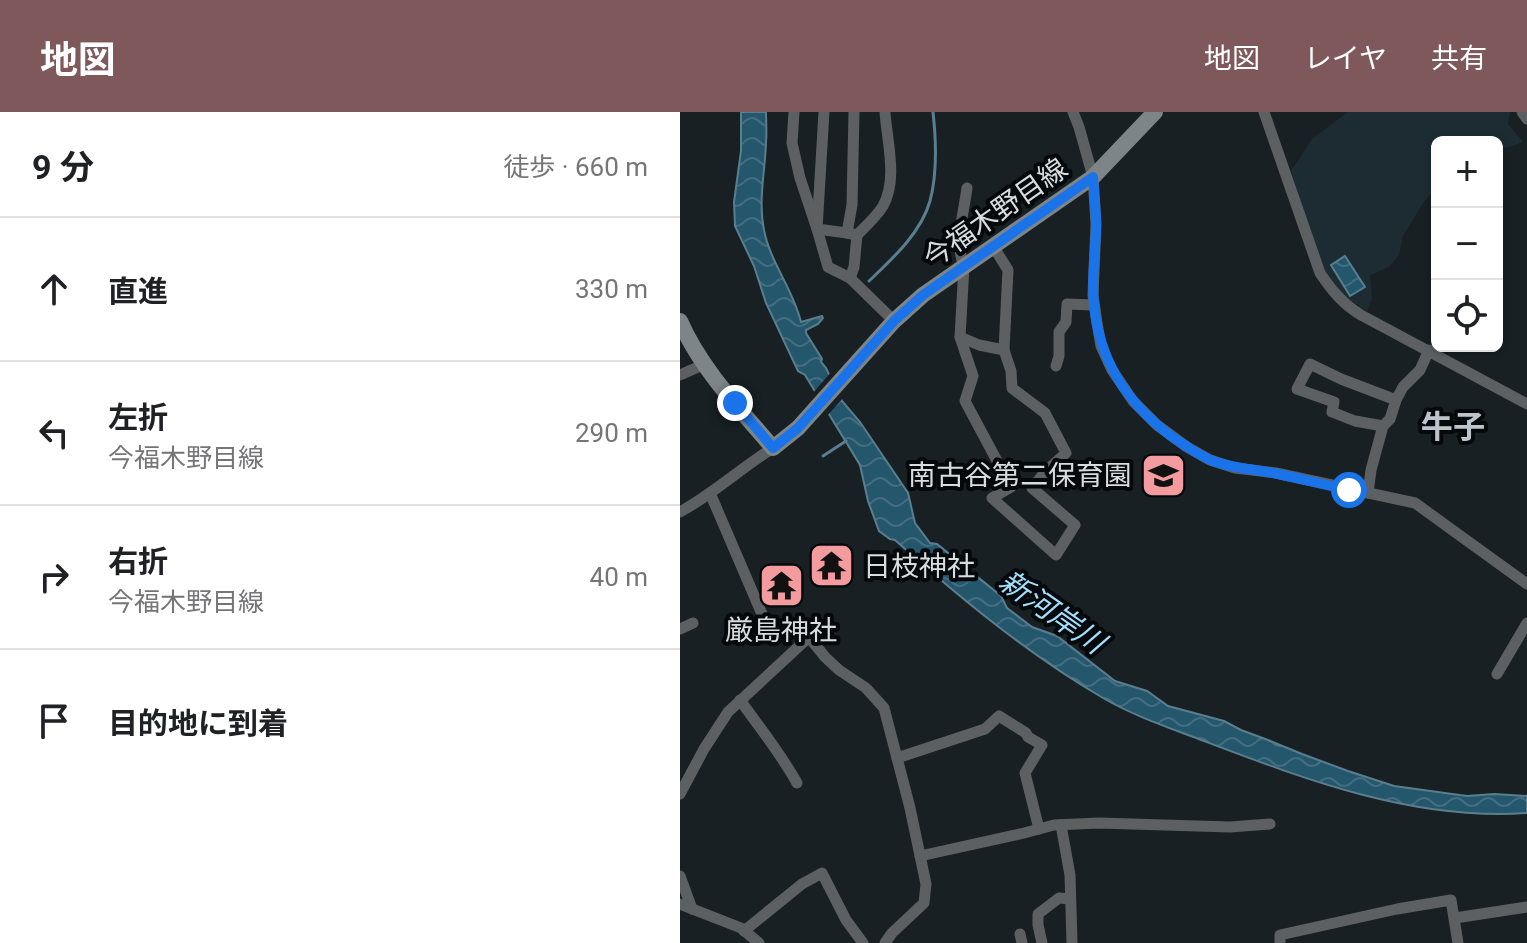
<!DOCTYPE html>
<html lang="ja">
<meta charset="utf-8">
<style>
body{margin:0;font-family:Roboto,"Noto Sans JP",sans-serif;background:#f6f6f6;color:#202124}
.controls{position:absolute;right:24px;top:24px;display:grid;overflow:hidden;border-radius:12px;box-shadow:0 2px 6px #0004}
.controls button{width:72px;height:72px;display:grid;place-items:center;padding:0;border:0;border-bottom:2px solid #e0e0e0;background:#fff;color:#202124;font:40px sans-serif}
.stop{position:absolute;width:24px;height:24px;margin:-18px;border:6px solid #1a73e8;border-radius:50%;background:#fff}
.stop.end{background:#1a73e8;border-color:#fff;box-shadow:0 2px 8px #0008}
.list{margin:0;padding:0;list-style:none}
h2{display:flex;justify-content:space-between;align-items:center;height:104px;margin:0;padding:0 32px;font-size:34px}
h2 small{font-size:26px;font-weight:400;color:#757577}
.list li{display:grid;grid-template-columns:52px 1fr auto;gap:24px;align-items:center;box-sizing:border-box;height:144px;padding:0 32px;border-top:2px solid #e0e0e0}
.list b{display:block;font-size:30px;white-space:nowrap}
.list p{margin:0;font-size:26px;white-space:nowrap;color:#757577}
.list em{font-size:26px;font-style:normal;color:#757577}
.icon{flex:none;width:44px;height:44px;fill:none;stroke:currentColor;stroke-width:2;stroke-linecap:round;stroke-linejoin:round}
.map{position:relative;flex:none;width:847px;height:831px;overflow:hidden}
header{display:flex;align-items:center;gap:48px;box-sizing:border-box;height:112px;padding:0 40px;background:#7f585b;color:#fff}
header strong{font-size:38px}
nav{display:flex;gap:44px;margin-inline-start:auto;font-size:28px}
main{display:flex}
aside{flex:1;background:#fff}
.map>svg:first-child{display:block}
</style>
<header>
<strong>地図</strong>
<nav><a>地図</a><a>レイヤ</a><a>共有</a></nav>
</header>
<main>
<aside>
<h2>9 分<small>徒歩 · 660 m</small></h2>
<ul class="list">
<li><svg class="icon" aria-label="ahead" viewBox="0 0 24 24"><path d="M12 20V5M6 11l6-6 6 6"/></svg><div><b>直進</b></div><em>330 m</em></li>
<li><svg class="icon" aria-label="left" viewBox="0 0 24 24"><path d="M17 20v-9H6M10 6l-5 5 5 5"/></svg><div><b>左折</b><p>今福木野目線</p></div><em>290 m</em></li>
<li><svg class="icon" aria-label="right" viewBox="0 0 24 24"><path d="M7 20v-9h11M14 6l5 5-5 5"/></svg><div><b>右折</b><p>今福木野目線</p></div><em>40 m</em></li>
<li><svg class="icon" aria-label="arrive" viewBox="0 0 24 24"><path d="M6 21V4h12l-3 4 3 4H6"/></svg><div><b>目的地に到着</b></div></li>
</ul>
</aside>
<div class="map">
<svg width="847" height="831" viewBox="0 0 847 831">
<defs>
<pattern id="water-waves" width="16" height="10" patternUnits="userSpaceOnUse" patternTransform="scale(2)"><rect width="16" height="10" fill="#24566c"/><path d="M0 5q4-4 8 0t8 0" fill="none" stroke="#436e81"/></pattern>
</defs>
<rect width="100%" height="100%" fill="#182024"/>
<!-- built -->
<path fill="#1d2c33" d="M668,0h162l-2,12 15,18 -26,9v-9h-60v45l-14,16 -20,33 -4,19 -10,12 -19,8 2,24 -5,12 -24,-16 -10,-9 -16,-33 -26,-82 21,-32z"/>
<!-- water -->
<g fill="url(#water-waves)" stroke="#5a7e8e" stroke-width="2">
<path d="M61,0h25c0,10 1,21 0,31 -1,29 -8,58 -2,87 6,32 29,59 37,92l21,-6 1,2 -5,6 -12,6v3l16,26 -1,3 5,6 16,33 18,21 48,71 7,30 15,20 7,1 64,52 6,12 25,19 25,9 58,45 32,10 21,15 56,15 17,9 27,10 34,14 46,17 46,15 73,10 27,-2 33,2v17c-113,8 -220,-33 -323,-72 -34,-13 -70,-25 -101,-43 -75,-44 -143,-100 -208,-158l-5,-1 -11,-8 -11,-30 -8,-36 -55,-90 -7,-4 -32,-68 -12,-37 -19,-40 -1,-24 7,-51z"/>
<path d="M665,144l20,31 -15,9 -19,-31z"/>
</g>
<!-- pier -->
<path fill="#182024" d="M152,259l12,26 -17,19 -15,-22z"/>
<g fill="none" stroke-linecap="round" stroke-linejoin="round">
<!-- stream -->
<g stroke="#5a7e8e" stroke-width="3">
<path d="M189,169c23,-22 52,-48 61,-80 7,-26 6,-62 3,-89"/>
<path d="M143,344l23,-15"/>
</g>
<!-- street -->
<g stroke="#5c6062" stroke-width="11">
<path d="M114,0l-2,31 8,35 17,51 30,4"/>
<path d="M144,0l-7,117 11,38 22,11 44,43"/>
<path d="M174,0l-2,93 -5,28 10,2c9,-9 20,-19 26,-29 15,-27 4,-64 2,-94"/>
<path d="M393,0l6,15 14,50 3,47 -3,71 4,28 4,23 11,24 21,31 24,24 30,22 23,13 25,8 41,5 139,30 112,81"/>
<path d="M584,0l56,161c12,18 23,31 41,42l166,89"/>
<path d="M842,0l5,7"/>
<path d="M287,76c-3,24 -13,55 -3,78l-4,71 13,39 -8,25 46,86 -19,11 64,57 19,-30 -43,-37 14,-17 20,-18 -21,-40 -33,-25 -1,-17 -7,-21 4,-80 -15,-24"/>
<path d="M170,166l4,-11 3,-32"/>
<path d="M280,225l19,8 25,5"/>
<path d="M376,254l3,-10v-24l7,-10 1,-18 27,1"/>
<path d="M0,263l25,-11"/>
<path d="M703,314l-28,-5 -23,-9 2,-10 -37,-13 13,-25 31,15 55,21"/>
<path d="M30,381l58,135 31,1 10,8 16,20 14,13 27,18 18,20 26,100 16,76 -2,19 -32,30 -7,10"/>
<path d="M688,381l3,-23 12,-44 7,-7 6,-19 7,-13 17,-17 9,-20"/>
<path d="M0,400c33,-18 61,-44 93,-64"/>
<path d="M0,517l13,-6"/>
<path d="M817,562l30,-51"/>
<path d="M60,588c20,28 41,54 57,83"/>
<path d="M217,646l88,-29 14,-13 27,17 2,4 14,8 -17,28 14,56"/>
<path d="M0,682l24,-45 24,-37 81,-75"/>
<path d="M381,713l9,50 2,68"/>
<path d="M240,744l104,-23 30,-8 45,-2 131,4 40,-3"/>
<path d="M0,764l12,33"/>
<path d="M0,792l61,24 18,15"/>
<path d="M775,806l72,-11"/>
<path d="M64,819l58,-47 20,-11 24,47 17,23"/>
<path d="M340,822l2,9"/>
<path d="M362,831l-4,-18v-11l21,-16 11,1"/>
<path d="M600,831v-8l117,-26 54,-9 7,43"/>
</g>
<!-- secondary -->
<path stroke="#7e8588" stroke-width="16" d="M0,209c21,48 59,87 93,127l25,-20 96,-107 29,-26 170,-118 62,-65"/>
</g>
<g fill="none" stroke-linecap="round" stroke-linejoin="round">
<!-- route -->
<path stroke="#1a73e8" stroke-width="10" d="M55,291l38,45 25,-20 96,-107 29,-26 170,-118c1,16 3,32 3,48 0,26 -5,53 -2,79 5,56 32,98 77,132 13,9 27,19 42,25 21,8 43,8 65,13 24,5 47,11 71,16"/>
</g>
<!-- icons -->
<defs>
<symbol id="school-square" viewBox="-11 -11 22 22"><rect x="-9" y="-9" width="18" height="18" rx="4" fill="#f49b9f" stroke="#06090b"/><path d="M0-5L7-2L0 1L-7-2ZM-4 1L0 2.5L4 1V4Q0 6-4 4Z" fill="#111"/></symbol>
<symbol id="temple-square" viewBox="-11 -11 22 22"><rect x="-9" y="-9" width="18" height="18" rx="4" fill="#f49b9f" stroke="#06090b"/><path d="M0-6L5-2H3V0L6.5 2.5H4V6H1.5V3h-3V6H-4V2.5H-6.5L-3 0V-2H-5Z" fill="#111"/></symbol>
</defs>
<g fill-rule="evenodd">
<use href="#school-square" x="458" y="338" width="51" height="51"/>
<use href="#temple-square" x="126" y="428" width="51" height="51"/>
<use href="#temple-square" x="76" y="448" width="51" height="51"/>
</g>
<g text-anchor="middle" stroke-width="8" stroke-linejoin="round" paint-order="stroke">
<!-- street labels -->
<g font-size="28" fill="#d7dddf" stroke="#06090b">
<text transform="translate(315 101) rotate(-35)" y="10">今福木野目線</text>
</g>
<!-- poi labels -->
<g font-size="28" fill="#d7dddf" stroke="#06090b" text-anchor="end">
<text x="452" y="373">南古谷第二保育園</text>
<text x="183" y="464" text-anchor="start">日枝神社</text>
<text x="101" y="528" text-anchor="middle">厳島神社</text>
</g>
<!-- water labels -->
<g font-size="30" font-style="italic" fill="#a1dffd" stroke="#06090b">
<text transform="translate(372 500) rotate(35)" y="10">新河岸川</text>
</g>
<!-- quarter labels -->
<g font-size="32" font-weight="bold" fill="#bbc5cb" stroke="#06090b">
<text x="773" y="326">牛子</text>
</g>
</g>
</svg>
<div class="controls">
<button>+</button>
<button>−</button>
<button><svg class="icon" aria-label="locate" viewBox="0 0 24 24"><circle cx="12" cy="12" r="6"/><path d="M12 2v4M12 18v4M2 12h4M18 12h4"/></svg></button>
</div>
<div class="stop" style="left:669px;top:378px"></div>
<div class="stop end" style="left:55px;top:291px"></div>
</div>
</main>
